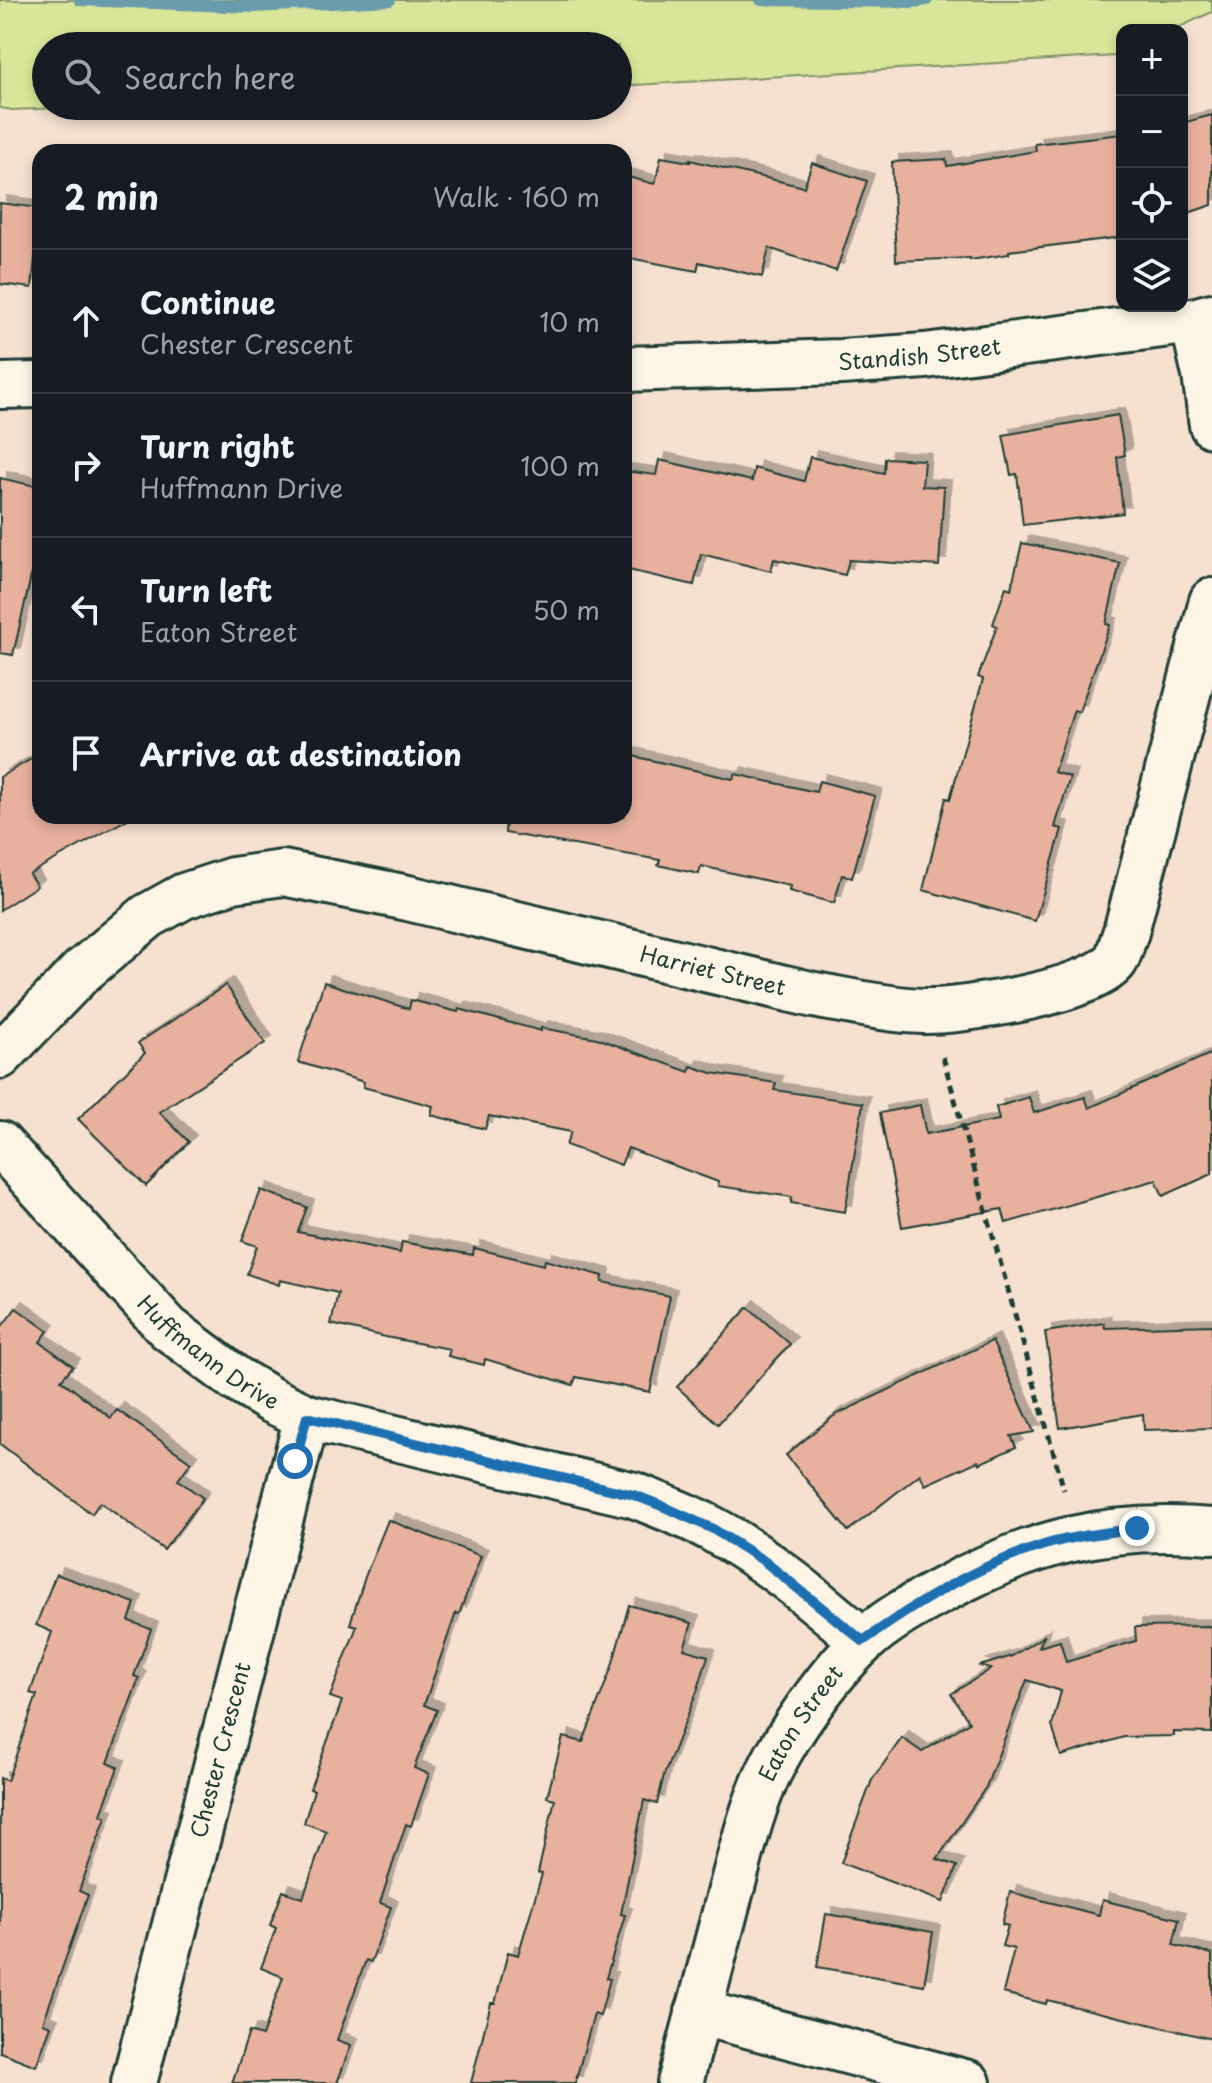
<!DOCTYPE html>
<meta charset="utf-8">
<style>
body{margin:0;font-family:"Playpen Sans",sans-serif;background:#242831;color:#f1f3f6}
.controls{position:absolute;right:24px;top:24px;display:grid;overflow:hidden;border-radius:16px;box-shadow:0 4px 12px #0003}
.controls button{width:72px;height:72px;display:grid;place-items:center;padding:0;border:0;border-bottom:2px solid #363941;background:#171b24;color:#f1f3f6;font:40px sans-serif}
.stop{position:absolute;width:24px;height:24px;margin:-18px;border:6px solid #1f6fb2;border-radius:50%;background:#fff}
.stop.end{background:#1f6fb2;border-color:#fff;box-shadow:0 2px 8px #0008}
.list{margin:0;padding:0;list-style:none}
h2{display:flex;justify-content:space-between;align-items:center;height:104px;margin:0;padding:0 32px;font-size:34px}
h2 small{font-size:26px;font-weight:400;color:#9ea1a6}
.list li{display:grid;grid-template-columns:52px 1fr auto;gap:24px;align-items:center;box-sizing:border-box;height:144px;padding:0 32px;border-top:2px solid #363941}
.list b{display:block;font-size:30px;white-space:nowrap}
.list p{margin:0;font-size:26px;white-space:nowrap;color:#9ea1a6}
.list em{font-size:26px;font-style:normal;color:#9ea1a6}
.icon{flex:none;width:44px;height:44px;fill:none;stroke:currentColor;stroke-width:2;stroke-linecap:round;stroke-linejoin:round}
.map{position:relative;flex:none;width:1212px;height:2083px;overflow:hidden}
.search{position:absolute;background:#171b24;box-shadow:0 4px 12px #0003;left:32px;top:32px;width:600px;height:88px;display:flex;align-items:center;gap:20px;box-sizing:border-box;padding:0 28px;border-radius:44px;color:#9ea1a6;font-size:30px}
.panel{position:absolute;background:#171b24;box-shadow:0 4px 12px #0003;left:32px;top:144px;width:600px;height:680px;border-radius:24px}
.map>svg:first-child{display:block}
</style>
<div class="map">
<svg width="1212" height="2083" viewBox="0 0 1212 2083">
<defs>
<filter id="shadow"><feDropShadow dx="7" dy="-7" stdDeviation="0" flood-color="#0004"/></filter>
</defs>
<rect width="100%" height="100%" fill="#f6e1d0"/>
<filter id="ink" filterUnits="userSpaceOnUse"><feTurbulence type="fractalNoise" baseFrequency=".0125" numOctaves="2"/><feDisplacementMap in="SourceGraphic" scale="16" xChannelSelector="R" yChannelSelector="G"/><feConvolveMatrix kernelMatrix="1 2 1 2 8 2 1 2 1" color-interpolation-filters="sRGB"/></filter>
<g filter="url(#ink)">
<!-- green -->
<path fill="#d9e598" stroke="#7c9166" stroke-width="2" d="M0,0h1212v12l-39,18h-51v23l-6,3 -498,30v-40h-572v60h63l-97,4 -12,-2z"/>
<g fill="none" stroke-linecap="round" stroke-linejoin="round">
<!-- stream -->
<g stroke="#699cad" stroke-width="12">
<path d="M80,0l174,7 136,-7"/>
<path d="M761,0l152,2 14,-2"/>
</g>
</g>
<!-- building -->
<g fill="#e8b19e" stroke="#1f3d34" stroke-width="2" filter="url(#shadow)">
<path d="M1212,115v90l-30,10v-92z"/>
<path d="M1122,134v103l-113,14v3l-39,6v-2l-74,3 -4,-99 54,-3 1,7 89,-15 -1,-7z"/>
<path d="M661,157l29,5v-2l114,27 8,-24 55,18 -31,90 -67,-23 -7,29 -63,-15 -2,9 -73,-14v-81l31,8z"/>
<path d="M0,203l40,5 -8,80 -32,-4z"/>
<path d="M1118,415l7,40 -8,2 6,56 -100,12 -6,-51 -6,1 -8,-40z"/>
<path d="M810,457l74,16 1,-15 39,2 -2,26 22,1 -5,79 -90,-6 -4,15 -71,-16 -3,12 -70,-17 -7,31 -70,-16v-98l32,4 3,-15 93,21 2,-13 50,13z"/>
<path d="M0,478l40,9v50l-27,118 -13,-2z"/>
<path d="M1022,543l98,20 -14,61 4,1 -31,87 -5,-2 -20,62 16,5 -15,50 7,2 -27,92 -112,-31 23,-92 4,1 33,-120 -5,-2 19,-51 -4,-2 13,-37 5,2z"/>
<path d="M40,754v62h93l-104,58 8,12 -37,24v-133z"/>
<path d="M624,754l109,25 2,-5 81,18 3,-11 56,15 -23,82 -10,-3 -8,28 -45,-12 1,-5 -89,-20 -2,8 -41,-9 2,-5 -155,-27 1,-17h118z"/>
<path d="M324,982l85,27 2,-9 47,12 1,-3 82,22v-3l56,10 92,34 2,-6 21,7 64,10 -2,7 89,13 -18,109 -54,-9 1,-6 -74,-11v-4l-90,-34 -7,17 -55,-20 5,-13 -82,-16 -4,13 -54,-14 2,-9 -70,-19 1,-5 -66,-20z"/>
<path d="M226,985l39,58 -106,69 30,30 -43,44 -68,-67 67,-66 -7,-10z"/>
<path d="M1212,1053v121l-49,22 -7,-16 -150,43 -4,-14 -100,18 -22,-114 40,-8 6,29 73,-14 -3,-13 33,-10 5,16 51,-16 4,11z"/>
<path d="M261,1190l46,17 -9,25 102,21 2,-11 71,13 1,-7 70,17 1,-5 58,16 -1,6 68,14 -20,96 -74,-15 -3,8 -88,-26 -1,6 -36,-9 2,-7 -65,-12 -54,-13 7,-31 -58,-13 -1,5 -32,-11 10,-28 -15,-5z"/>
<path d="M748,1307l42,37 -72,80 -41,-37z"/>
<path d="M16,1308l32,23 -8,11 33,24 -12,14 50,38 6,-8 74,52 -13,18 25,18 -39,52 -64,-48 -8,12 -92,-70v-115z"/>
<path d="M1104,1323l1,5 107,-3v103l-68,2 -1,-16 -83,14 -15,-96z"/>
<path d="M992,1341l42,91 -23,4 5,11 -37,17 -1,-3 -53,24 -5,-11 -72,57 -62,-76 49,-40z"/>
<path d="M388,1520l93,36 -22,58 -3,-1 -32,92 13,5 -23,58 15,6 -18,52 -5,-2 -26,79 11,4 -20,55 -5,-2 -29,80 14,5 -14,38h-105l17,-51 13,4 21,-59 -22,-9 15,-40 -6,-3 13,-34 20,7 23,-67 -22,-8 10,-33 -4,-1 32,-88 -12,-4 27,-71 -7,-2 15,-47z"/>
<path d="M56,1574l79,29 -6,18 22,8 -17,47 5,2 -31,85 10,4 -17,48 5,2 -27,74 9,4 -45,128 8,3 -15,40 -36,-14v-274l7,3 30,-86 -7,-2 22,-61 -16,-7z"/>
<path d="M629,1605l63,18 -8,26 24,7 -10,33 -34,86 -7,29 -13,-4 -23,114 4,1 -19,63 4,1 -10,37 -6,-2 -19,69h-104l20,-80h4l13,-51 10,3 24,-81 -4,-1 17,-74 -8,-2 16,-60 20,5 29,-76z"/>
<path d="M1212,1626v107l-38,-1v4l-50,1 -63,19 -9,-30 9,-35 -34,-11 -41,107 -49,72 20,7 -14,36 -102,-39 31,-83 30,-42 20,14 47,-30 -18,-28 40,-25 -11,-3 32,-10 32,-20 -5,11 21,-6 6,21 70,-21 -1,-14z"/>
<path d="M1010,1892l89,23 3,-15 77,19 -6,26 39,9v85l-165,-39 -1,4 -43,-11 11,-44 -12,-3 6,-20 -6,-2z"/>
<path d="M826,1914l107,18 -9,53 -107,-18z"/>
</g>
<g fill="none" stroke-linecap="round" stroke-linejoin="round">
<defs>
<g id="minor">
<path d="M1193,321l12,54 7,50"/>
<path id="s1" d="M624,369l217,-7 84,-6 268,-35 19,-5"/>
<path d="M0,386l40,-1"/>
<path id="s2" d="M0,1056l81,-84 67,-56 36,-20 49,-16 50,-7 125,25 406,97c35,6 73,15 109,16 38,1 169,-19 192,-50 5,-7 7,-20 11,-29l86,-331"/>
<path id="s3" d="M0,1144l168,184 68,51 35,21 36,17 327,78c27,11 55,21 80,35 55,30 102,71 149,111"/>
<path d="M698,2012l270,71"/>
<path id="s4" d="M134,2083l173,-666"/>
<path id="s5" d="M680,2083c16,-61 32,-121 48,-182 12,-42 21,-86 40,-127 20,-42 61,-100 95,-132 22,-21 50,-36 76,-50 91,-50 169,-70 273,-61"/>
</g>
</defs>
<!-- minor casing -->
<use href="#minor" stroke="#1f3d34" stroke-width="50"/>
<!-- path -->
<path stroke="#1f3d34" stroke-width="5" stroke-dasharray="8 6" stroke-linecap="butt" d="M943,1057l121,433"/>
<!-- minor -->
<use href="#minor" stroke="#fcf5e5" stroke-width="44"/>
</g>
</g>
<g fill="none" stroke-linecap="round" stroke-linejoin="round" filter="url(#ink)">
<!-- route -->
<path stroke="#1f6fb2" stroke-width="10" d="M295,1461l12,-44 327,78 33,13 46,21 51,32 99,80c55,-39 113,-75 178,-95 31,-10 64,-13 96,-18"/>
</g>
<g text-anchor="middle" stroke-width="7" stroke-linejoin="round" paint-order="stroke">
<!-- street labels -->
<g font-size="22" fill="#1f3d34" stroke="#fcf5e5">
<text dy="8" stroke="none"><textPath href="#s1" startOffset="296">Standish Street</textPath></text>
<text dy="8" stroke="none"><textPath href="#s2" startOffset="788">Harriet Street</textPath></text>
<text dy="8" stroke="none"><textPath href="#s3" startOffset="296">Huffmann Drive</textPath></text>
<text dy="8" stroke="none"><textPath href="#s5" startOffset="382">Eaton Street</textPath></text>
<text dy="8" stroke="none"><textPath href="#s4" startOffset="344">Chester Crescent</textPath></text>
</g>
</g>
</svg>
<div class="controls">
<button>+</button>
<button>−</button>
<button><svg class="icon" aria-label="locate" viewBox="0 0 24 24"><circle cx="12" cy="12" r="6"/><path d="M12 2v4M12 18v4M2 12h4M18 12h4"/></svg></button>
<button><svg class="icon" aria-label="layers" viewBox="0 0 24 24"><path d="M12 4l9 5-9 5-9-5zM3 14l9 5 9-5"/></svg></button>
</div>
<div class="stop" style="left:295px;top:1461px"></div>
<div class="stop end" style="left:1137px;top:1528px"></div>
<div class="search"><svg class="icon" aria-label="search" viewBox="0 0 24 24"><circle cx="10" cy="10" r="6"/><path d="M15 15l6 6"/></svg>Search here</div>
<section class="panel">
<h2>2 min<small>Walk · 160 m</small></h2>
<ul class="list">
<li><svg class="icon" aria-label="ahead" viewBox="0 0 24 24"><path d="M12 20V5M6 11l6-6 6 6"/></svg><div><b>Continue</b><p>Chester Crescent</p></div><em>10 m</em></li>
<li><svg class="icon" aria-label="right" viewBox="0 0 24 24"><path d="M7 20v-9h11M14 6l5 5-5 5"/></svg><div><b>Turn right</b><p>Huffmann Drive</p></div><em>100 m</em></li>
<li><svg class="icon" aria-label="left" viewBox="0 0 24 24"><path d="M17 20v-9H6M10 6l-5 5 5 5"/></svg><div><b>Turn left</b><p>Eaton Street</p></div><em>50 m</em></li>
<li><svg class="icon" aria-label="arrive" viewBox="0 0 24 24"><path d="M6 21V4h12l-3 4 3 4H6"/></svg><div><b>Arrive at destination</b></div></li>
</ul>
</section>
</div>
